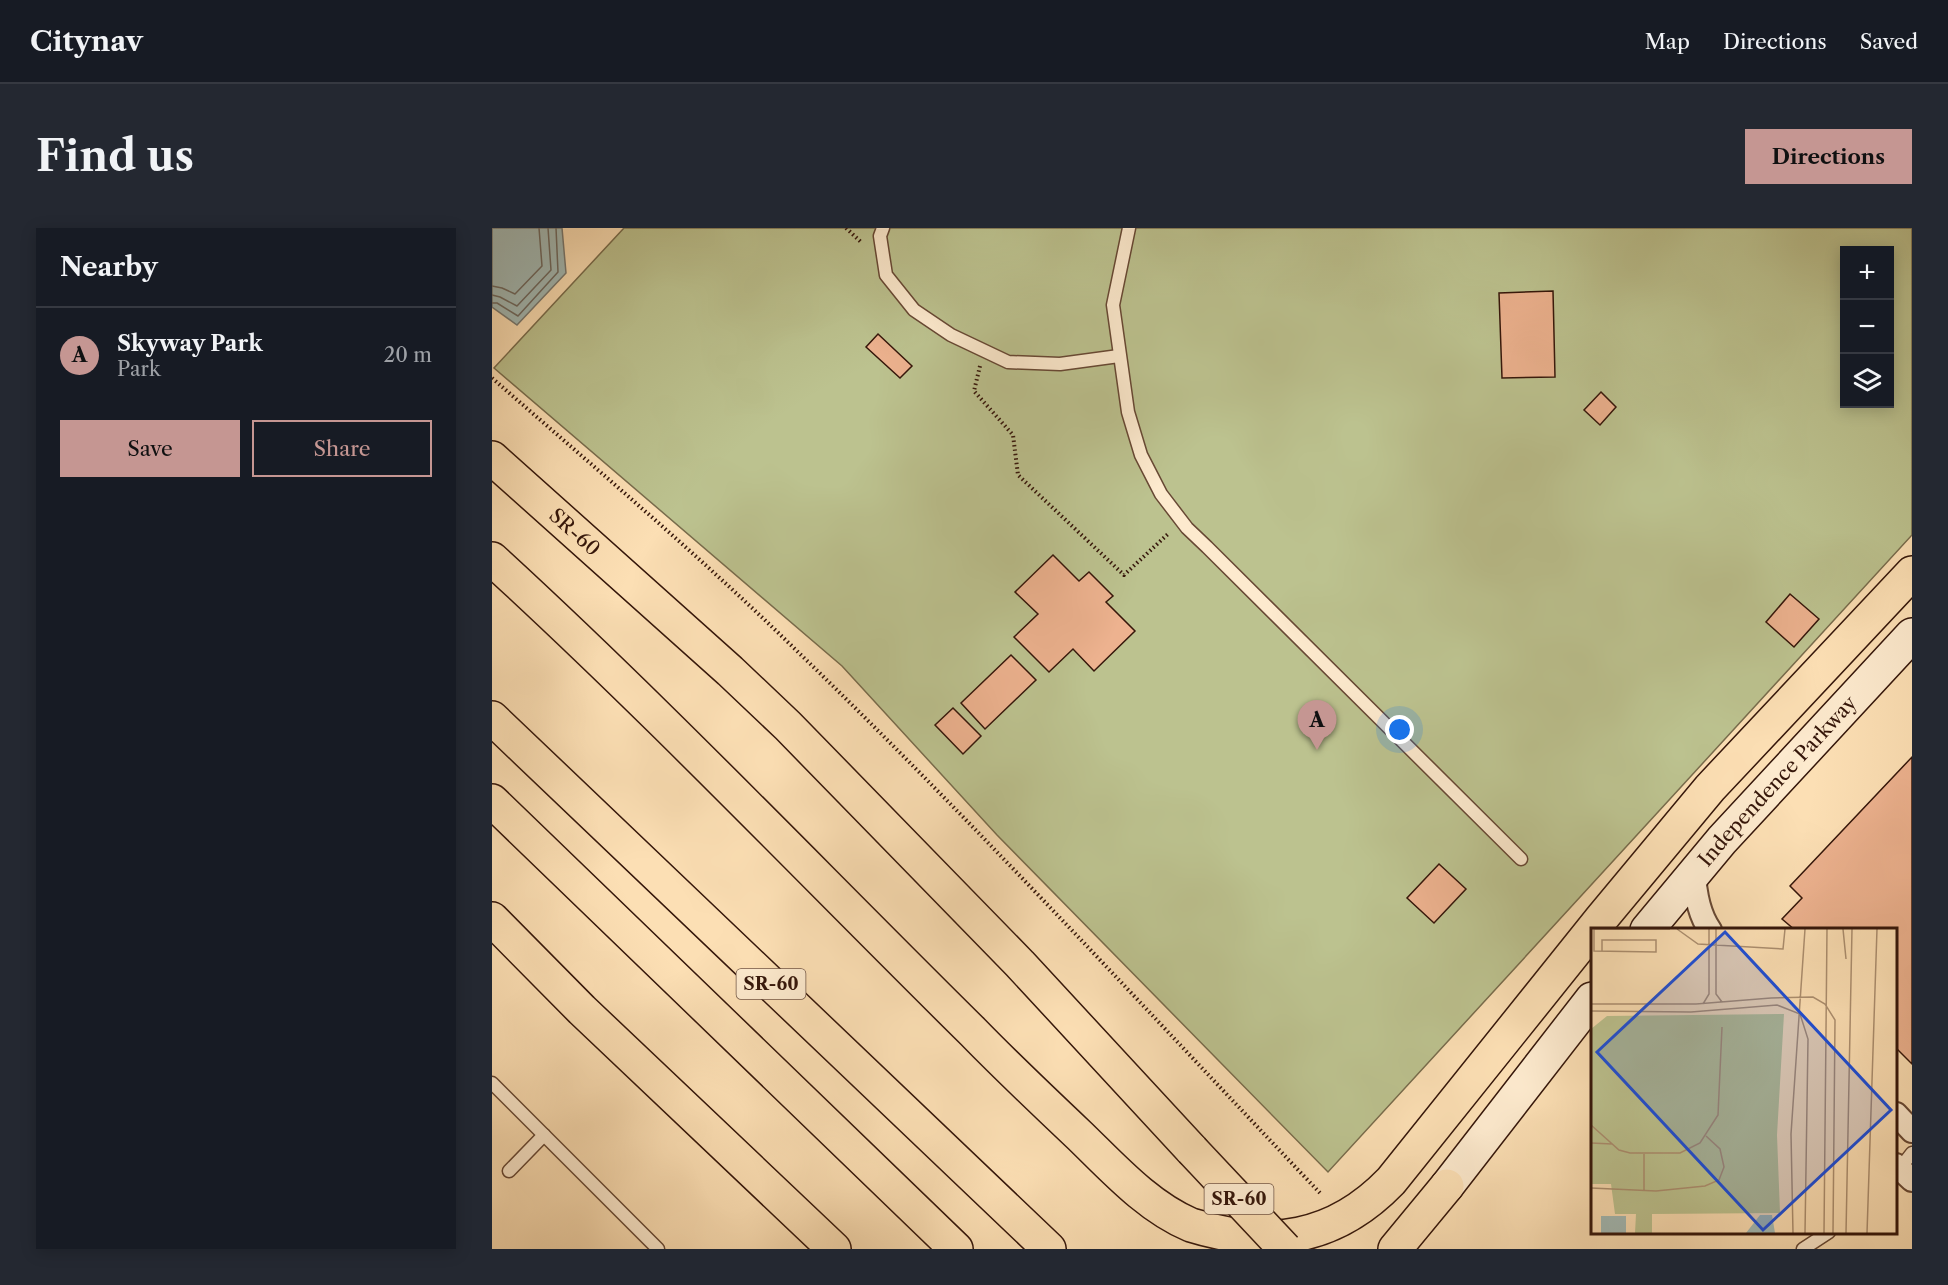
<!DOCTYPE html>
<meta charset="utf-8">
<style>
body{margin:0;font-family:"Libre Caslon Text",serif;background:#242831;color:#f1f3f6}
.controls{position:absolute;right:18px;top:18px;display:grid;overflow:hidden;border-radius:0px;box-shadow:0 3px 15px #0003}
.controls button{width:54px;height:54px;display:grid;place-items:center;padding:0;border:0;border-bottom:2px solid #363941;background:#171b24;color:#f1f3f6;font:30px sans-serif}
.you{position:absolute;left:908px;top:502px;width:21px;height:21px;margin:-15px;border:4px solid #fff;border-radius:50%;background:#1a73e8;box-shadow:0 0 0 9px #1a73e833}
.badge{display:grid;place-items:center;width:39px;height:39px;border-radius:50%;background:#c59692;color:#111;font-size:20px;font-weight:700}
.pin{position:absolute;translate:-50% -50px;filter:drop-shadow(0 2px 3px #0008)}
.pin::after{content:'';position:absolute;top:32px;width:21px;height:18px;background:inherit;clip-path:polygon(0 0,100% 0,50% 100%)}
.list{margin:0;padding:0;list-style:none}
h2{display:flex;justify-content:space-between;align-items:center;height:78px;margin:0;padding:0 24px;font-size:26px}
h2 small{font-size:20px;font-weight:400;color:#9ea1a6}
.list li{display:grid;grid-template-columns:39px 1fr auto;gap:18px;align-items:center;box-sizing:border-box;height:96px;padding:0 24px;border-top:2px solid #363941}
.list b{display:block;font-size:22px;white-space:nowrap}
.list p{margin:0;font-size:20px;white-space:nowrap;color:#9ea1a6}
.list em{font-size:20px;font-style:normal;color:#9ea1a6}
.actions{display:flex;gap:12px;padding:18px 24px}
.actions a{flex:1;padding:14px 0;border:2px solid #c59692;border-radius:0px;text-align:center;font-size:21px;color:#c59692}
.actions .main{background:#c59692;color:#111}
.icon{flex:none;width:33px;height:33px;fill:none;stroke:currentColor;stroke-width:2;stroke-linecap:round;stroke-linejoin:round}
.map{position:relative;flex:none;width:1420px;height:1021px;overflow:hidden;border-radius:0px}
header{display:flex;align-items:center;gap:36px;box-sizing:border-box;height:84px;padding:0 30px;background:#171b24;border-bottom:2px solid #363941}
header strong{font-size:28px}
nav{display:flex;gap:33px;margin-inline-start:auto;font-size:21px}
.intro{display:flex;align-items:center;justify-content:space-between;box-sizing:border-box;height:144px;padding:0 36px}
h1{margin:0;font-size:42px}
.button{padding:15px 27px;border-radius:0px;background:#c59692;color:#111;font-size:21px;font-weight:700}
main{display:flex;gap:36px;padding:0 36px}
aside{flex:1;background:#171b24;border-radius:0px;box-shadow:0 3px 15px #0003}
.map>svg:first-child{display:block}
</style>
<header>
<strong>Citynav</strong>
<nav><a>Map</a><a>Directions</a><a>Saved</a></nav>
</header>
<div class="intro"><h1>Find us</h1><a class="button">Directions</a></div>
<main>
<aside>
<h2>Nearby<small></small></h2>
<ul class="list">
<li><span class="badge">A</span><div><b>Skyway Park</b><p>Park</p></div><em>20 m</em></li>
</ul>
<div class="actions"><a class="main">Save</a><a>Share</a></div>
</aside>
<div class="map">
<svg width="1420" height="1021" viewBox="0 0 1420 1021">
<rect width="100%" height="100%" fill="#fcdfb4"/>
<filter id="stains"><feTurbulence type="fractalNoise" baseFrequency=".00333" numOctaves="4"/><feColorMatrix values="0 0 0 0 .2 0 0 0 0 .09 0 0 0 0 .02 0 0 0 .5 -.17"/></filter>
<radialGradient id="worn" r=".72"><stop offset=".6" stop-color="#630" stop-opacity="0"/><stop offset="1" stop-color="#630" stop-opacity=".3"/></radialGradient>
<!-- green -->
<path fill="#bcc28f" stroke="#786c4c" stroke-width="1.5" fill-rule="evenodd" d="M132,0h1288v307l-584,637 -331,-337 -155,-169 -348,-298zM1352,22h46v154h-46z"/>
<!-- water -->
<path fill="#a2bab6" stroke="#767871" stroke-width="1.5" d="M0,0h70l4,45 -49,52 -25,-18z"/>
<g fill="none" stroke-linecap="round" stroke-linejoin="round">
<!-- shore -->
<g stroke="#6c6860" stroke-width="1.5">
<path d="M0,58l10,2 13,6 27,-28 -3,-38"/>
<path d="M0,67l8,2 17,9 34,-36 -3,-42"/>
<path d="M0,75h5l21,13 40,-44 -2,-44"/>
</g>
</g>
<!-- building -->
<g fill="#edb28f" stroke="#35160a" stroke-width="1.5">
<path d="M1061,63l2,86 -53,1 -3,-85z"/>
<path d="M386,106l34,32 -12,12 -34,-31z"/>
<path d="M1109,164l15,15 -16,18 -16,-15z"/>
<path d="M561,327l26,26 10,-9 24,24 -7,6 29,29 -41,40 -21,-22 -24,23 -35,-35 24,-23 -23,-22z"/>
<path d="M1298,366l29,25 -25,28 -28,-25z"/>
<path d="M519,427l25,25 -51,49 -24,-26z"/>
<path d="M461,480l28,28 -18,18 -28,-29z"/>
<path d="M1420,529v307l-16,-16v-118h-101l-13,-11 20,-21 -12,-12z"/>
<path d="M947,636l27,25 -32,34 -27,-25z"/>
</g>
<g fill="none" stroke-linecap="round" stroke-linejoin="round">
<defs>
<g id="lane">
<path d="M391,0l-3,8 6,39 28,35 37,25 57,27 52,2 59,-8"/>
<path d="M637,0l-16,77 15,107 13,43 20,39 26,34 20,19 314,312"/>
<path d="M0,855l166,166"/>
<path d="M17,943l35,-36"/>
<path d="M1406,943l14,-18"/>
<path d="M1311,1021l26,-17"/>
</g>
<g id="street">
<path d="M1202,644c1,20 4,41 16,58"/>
<path d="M1404,886l16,17"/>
<path d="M1404,937l16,15"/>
</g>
<g id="secondary">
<path id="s1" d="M1155,702l75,-90 190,-205"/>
<path d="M955,958l145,-187"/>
</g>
<g id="highway">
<path id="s2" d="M0,230l238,213 58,55 232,238 172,186"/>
<path d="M0,331c166,152 321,315 481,473 35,36 71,70 107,104 33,32 68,71 111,89 78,24 143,15 200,-44l210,-262 109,-131 202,-215"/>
<path d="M0,490l557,531"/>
<path d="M0,573l464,448"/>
<path d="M0,691l90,91 252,239"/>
<path d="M903,1021l52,-63"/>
</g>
</defs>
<!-- lane casing -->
<use href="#lane" stroke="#674834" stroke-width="15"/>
<!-- street casing -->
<use href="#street" stroke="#674834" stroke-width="26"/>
<!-- secondary casing -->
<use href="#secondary" stroke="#35160a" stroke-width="36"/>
<!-- highway casing -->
<use href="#highway" stroke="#35160a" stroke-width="36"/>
<!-- path -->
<g stroke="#35160a" stroke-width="4" stroke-dasharray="1.5 3" stroke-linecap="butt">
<path d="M354,0l16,15"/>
<path d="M488,138l-6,25 39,44 5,40 106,100 45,-42"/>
<path d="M0,150c103,90 208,178 305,273 181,175 351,361 524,543"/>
</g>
<!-- lane -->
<use href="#lane" stroke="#fdeace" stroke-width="12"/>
<!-- street -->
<use href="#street" stroke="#fdeace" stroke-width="22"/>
<!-- secondary -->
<use href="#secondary" stroke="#fdeace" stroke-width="33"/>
<!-- highway -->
<use href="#highway" stroke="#fcdfb4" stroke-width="33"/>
<defs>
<path id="highway-bridge" d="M700,922l93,99"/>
</defs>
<!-- highway-bridge casing -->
<use href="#highway-bridge" stroke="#35160a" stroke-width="36" stroke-linecap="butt"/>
<!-- highway-bridge -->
<use href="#highway-bridge" stroke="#fcdfb4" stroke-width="33"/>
</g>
<g text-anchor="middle" stroke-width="4.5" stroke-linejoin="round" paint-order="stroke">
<!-- shield labels -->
<g fill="#fdeace" stroke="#715645" stroke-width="1.5">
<rect x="244.5" y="741" width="69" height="30" rx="4.5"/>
<rect x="712.5" y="956" width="69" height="30" rx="4.5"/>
</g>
<g font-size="18" font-weight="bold" fill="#35160a">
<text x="279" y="762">SR-60</text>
<text x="747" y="977">SR-60</text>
</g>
<!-- street labels -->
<g font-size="20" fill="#35160a" stroke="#fdeace">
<text dy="7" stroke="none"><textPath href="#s2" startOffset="111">SR-60</textPath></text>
<text dy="7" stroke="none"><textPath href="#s1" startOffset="198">Independence Parkway</textPath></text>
</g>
</g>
<!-- overview -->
<g transform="translate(1099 700)">
<rect width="306" height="306" fill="#fcdfb4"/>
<path d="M193,86l-7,121 3,78 -128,1v19h-17l1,-19h-21l-4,-30h-20v-155l16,-13z" fill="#bcc28f"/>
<path d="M169,287h12l3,18h-29zM10,288h25v17h-25z" fill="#a2bab6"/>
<path fill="none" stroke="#ac8f70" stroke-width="1.5" d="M86,1l21,15 85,5 2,-20M125,1v65l6,8M252,1l3,30M11,23v-11h54v12l-62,-1v-22h76M180,70l42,-1 12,7 10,16 -2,213M0,76h105l75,-6M112,76l6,-10v-65M0,83l100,1 86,-7 23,9 8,25 -3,194M0,197l28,25 11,3h50l20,-10 18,-28 4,-88M0,215l21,1M0,260l65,3 49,-5 14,-6 5,-13 -4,-18 -14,-13M53,263v-37M202,305l-2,-99 14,-205M233,305l3,-304M255,305l6,-304M276,305l10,-304"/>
<path fill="#1d4ed8" fill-opacity="0.15" stroke="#1d4ed8" stroke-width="3" d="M134,4l166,178 -128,120 -166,-178z"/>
<rect width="306" height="306" fill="none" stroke="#35160a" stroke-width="3"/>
</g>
<rect width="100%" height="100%" filter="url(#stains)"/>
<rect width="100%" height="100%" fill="url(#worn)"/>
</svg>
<div class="controls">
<button>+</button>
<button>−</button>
<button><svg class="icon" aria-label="layers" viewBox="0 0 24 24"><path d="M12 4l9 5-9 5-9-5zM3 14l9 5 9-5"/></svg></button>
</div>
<div class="you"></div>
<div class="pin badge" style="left:825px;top:522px">A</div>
</div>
</main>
